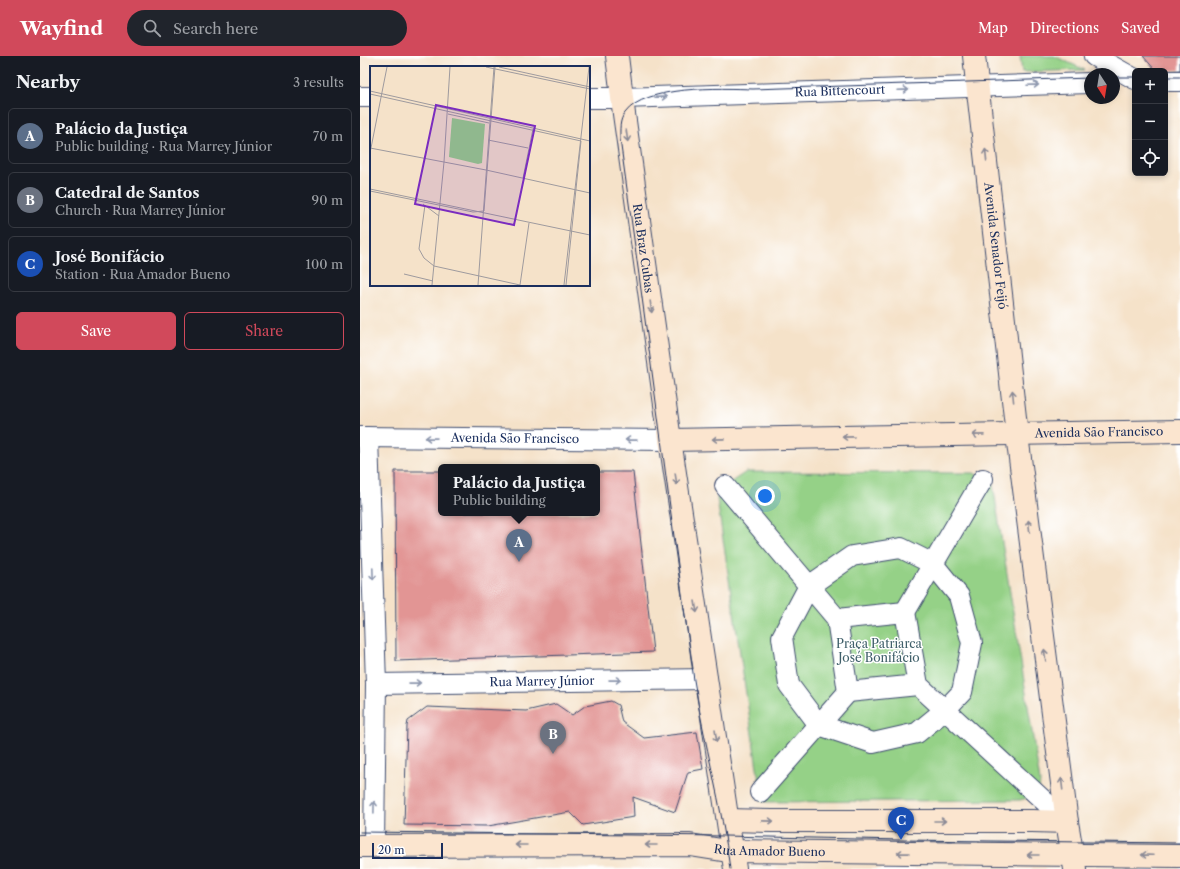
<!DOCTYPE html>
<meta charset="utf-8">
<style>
body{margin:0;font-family:"Libre Caslon Text",serif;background:#20242c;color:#f1f3f6}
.controls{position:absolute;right:12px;top:12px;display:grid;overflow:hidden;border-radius:6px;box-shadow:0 2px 6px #0003}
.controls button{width:36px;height:36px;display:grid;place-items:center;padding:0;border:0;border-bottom:1px solid #363941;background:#171b24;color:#f1f3f6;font:20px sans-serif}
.compass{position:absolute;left:724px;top:12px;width:36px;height:36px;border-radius:50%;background:#171b24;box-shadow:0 2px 6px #0003;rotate:168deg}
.scale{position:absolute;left:12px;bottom:10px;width:71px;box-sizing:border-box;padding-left:4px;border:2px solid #1b2f5e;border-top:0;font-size:11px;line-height:14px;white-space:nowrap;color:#1b2f5e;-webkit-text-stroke:3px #fff;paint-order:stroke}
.you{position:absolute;left:405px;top:440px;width:14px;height:14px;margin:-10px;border:3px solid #fff;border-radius:50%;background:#1a73e8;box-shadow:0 0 0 6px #1a73e833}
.badge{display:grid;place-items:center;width:26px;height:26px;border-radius:50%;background:#d1495b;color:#fff;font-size:13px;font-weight:700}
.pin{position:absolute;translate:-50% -33px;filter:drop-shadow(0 1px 2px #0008)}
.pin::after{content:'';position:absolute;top:21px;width:14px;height:12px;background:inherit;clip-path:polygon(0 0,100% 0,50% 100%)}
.popup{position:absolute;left:78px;top:408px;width:162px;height:52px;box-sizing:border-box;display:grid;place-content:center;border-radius:6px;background:#171b24;filter:drop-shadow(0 1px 3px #0005);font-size:13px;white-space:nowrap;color:#9ea1a6}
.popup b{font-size:15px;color:#f1f3f6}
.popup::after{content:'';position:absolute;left:50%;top:100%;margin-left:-8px;border:8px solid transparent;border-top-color:#171b24}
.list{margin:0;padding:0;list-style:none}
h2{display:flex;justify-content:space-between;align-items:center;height:52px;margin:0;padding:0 16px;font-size:17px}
h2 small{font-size:13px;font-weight:400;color:#9ea1a6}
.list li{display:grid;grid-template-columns:26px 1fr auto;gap:12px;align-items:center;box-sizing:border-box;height:56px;margin:0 8px 8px;padding:0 8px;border:1px solid #363941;border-radius:6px}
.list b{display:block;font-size:15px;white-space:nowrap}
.list p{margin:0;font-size:13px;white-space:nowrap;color:#9ea1a6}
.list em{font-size:13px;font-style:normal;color:#9ea1a6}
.actions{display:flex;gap:8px;padding:12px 16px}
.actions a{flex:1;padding:9px 0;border:1px solid #d1495b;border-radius:6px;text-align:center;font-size:14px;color:#d1495b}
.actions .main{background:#d1495b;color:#fff}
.icon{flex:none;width:22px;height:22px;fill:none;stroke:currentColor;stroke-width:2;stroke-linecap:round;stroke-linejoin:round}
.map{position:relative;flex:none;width:820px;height:813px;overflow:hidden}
header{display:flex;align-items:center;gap:24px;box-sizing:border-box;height:56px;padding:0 20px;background:#d1495b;color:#fff}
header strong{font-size:19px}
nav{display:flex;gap:22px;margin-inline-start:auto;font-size:14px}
.search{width:280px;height:36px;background:#20242c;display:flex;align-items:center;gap:10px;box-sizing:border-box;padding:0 14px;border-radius:22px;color:#9ea1a6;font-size:15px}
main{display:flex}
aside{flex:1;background:#171b24}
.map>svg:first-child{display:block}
</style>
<header>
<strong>Wayfind</strong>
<div class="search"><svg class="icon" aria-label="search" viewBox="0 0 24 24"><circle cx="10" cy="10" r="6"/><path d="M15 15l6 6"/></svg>Search here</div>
<nav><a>Map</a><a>Directions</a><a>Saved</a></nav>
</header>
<main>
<aside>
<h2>Nearby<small>3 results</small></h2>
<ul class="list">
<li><span class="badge" style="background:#5c6f8a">A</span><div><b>Palácio da Justiça</b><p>Public building · Rua Marrey Júnior</p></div><em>70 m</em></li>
<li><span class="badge" style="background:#6b7280">B</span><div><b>Catedral de Santos</b><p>Church · Rua Marrey Júnior</p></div><em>90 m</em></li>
<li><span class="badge" style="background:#1a4fb4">C</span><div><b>José Bonifácio</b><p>Station · Rua Amador Bueno</p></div><em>100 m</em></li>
</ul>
<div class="actions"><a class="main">Save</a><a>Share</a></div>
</aside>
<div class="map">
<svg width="820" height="813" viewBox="0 0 820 813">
<rect width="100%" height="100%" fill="#fff"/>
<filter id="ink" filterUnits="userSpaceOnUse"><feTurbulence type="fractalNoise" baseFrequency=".025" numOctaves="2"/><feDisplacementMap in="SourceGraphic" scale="8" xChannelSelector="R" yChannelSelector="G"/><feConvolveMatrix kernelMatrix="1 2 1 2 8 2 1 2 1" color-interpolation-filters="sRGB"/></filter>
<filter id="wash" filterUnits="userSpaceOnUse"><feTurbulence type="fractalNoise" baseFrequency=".012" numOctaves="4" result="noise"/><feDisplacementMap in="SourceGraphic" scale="16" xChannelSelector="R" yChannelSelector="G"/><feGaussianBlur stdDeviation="0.9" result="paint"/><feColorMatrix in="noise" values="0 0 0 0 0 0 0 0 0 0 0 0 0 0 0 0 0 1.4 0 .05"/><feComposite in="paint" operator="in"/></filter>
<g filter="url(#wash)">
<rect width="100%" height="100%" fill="#f5e2c9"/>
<!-- green -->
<g fill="#95d187" stroke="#588072">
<path d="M660,0h34l31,14 -63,2z"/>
<path d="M386,416l228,1 19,12 47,297 -1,8 -4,6 -15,4 -253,2 -5,-1 -45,-302 2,-9z"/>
</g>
<g id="blocks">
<!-- building -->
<g fill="#e29594">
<path d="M783,0h37v14l-24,1z"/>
<path d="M35,415h46v42h156v-41h36l20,180 -257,9z"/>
<path d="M251,645l7,4 4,17 22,16 53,-6 6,37 -15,3 -13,40 -42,-15 1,20 -51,8 -13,-13 -82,14 -84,-1 3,-99 1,-5 19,-14 99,4 30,-7 16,11 13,-9z"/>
</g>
</g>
</g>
<g filter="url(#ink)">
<use href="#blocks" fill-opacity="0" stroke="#3c4a6e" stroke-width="1"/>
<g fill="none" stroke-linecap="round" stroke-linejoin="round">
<defs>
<g id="street">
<path d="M734,0l41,23"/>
<path d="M805,25h15"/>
<path d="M0,41h11"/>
<path id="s1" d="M229,42h33l468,-15"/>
<path id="s2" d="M0,381l310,3"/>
<path d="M8,381l8,247 -2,162"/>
<path d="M365,430l112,133"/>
<path d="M541,492l32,16 26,32 13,47 -10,49 -17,18 -28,23 -44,10 -54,-18 -30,-40 -7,-48 27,-51 43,-30z"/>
<path d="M545,556l78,-133"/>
<path id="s3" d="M16,628l331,-5"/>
<path d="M558,629l-70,7 -11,-73 68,-7 13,73 149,137"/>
<path d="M400,736l88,-100"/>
</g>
<g id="secondary">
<path id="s4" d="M257,0l7,58 46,326 65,429"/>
<path id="s5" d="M614,0l43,379 50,387 8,47"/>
<path id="s6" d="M310,384l510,-9"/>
<path d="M369,764l43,1h260l35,1"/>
<path id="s7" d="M0,790l330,-1 38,6 452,5"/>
</g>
</defs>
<!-- street casing -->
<use href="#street" stroke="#3c4a6e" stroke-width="22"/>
<!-- secondary casing -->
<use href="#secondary" stroke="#3c4a6e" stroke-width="24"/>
<!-- street -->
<use href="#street" stroke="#fff" stroke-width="20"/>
<!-- secondary -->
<use href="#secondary" stroke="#fbe5cf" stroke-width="22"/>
<!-- tram -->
<g stroke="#1b2f5e" stroke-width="1">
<path d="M754,21h21"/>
<path d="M805,21h15"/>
<path d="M0,776l365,4 176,4 279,3"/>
<path d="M370,813c-8,-64 -26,-126 -36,-189 -26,-180 -48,-361 -74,-541 0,-9 -1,-19 5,-26 20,-28 96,-25 128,-24l337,-11"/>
</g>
</g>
<!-- one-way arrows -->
<defs><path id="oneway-shaft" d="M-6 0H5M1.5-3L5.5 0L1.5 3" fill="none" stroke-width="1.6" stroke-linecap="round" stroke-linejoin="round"/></defs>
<g stroke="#8d97ae">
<use href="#oneway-shaft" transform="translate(673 29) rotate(-2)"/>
<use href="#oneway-shaft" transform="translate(543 34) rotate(-2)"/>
<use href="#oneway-shaft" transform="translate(301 41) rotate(-2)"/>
<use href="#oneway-shaft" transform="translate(71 382) rotate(-179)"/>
<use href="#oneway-shaft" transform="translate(271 384) rotate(-179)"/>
<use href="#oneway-shaft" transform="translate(13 518) rotate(88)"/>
<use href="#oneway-shaft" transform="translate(255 624) rotate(-1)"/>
<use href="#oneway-shaft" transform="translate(55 627) rotate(-1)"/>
<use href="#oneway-shaft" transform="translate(14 751) rotate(-89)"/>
</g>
<g stroke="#8b8a96">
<use href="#oneway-shaft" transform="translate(267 80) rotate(82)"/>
<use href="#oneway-shaft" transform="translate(626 99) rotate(-96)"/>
<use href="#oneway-shaft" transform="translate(291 251) rotate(82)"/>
<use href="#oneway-shaft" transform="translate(653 340) rotate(-96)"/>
<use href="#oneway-shaft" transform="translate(618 379) rotate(179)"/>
<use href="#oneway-shaft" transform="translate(488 381) rotate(179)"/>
<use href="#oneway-shaft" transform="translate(358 383) rotate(179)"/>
<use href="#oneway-shaft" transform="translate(316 423) rotate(81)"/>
<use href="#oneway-shaft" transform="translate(669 470) rotate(-97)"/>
<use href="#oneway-shaft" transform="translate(336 551) rotate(81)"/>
<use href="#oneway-shaft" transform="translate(685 599) rotate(-97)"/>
<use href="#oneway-shaft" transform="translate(356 680) rotate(81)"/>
<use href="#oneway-shaft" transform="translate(702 728) rotate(-97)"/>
<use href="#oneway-shaft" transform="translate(408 765) rotate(1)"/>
<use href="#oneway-shaft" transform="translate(580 765)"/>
<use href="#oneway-shaft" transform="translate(161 789) rotate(180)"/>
<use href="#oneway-shaft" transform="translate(291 789) rotate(180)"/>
<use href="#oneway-shaft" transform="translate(543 797) rotate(-179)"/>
<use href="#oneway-shaft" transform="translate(673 799) rotate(180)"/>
<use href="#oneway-shaft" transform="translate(787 799) rotate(-178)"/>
</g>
</g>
<g text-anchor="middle" stroke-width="3" stroke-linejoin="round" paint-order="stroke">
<!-- street labels -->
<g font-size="12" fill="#1b2f5e" stroke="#fff">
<text dy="4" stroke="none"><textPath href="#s1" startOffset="251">Rua Bittencourt</textPath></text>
<text dy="4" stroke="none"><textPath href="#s5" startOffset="191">Avenida Senador Feijó</textPath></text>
<text dy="4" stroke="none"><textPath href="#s4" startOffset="194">Rua Braz Cubas</textPath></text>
<text dy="4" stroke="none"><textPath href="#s6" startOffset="429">Avenida São Francisco</textPath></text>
<text dy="4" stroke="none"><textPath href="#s2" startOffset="155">Avenida São Francisco</textPath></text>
<text dy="4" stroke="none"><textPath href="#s3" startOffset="166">Rua Marrey Júnior</textPath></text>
<text dy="4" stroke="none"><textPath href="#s7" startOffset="410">Rua Amador Bueno</textPath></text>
</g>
<!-- park labels -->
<g font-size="12" fill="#40606a" stroke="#fff">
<text x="519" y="592">Praça Patriarca<tspan x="519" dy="14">José Bonifácio</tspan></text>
</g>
</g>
<!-- overview -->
<g transform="translate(10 10)">
<rect width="220" height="220" fill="#f5e2c9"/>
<path d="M82,52l33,6 -3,39 -4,1 -29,-7z" fill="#95d187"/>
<path fill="none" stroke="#9e9a9e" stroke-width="1" d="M116,1l104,22M129,1l91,20M0,25l220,50M0,28l211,47 -15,144M78,48l41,9M118,74l40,8M0,82l116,22M0,87l17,-86M74,96l6,-95M116,104l104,23M153,112l10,-49M0,123l220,46M0,125l103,21 11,-1 11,-144M53,138l16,12M55,139l-6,44 5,9 10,8 86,19M34,208l29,7M62,219l12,-123M108,219l16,-218M150,219l9,-62M194,219l25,-218"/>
<path fill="#7b2cbf" fill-opacity="0.15" stroke="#7b2cbf" stroke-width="2" d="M66,39l99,21 -21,99 -99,-21z"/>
<rect width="220" height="220" fill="none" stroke="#1b2f5e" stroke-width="2"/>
</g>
</svg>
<div class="controls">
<button>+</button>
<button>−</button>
<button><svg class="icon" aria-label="locate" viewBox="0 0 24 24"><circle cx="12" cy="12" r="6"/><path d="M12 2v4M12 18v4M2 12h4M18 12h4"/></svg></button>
</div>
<svg class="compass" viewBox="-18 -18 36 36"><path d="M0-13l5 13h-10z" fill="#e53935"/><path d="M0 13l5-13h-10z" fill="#9ea1a6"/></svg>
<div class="scale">20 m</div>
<div class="you"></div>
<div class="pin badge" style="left:159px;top:506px;background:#5c6f8a">A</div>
<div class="popup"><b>Palácio da Justiça</b>Public building</div>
<div class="pin badge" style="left:193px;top:698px;background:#6b7280">B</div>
<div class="pin badge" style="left:541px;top:784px;background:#1a4fb4">C</div>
</div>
</main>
